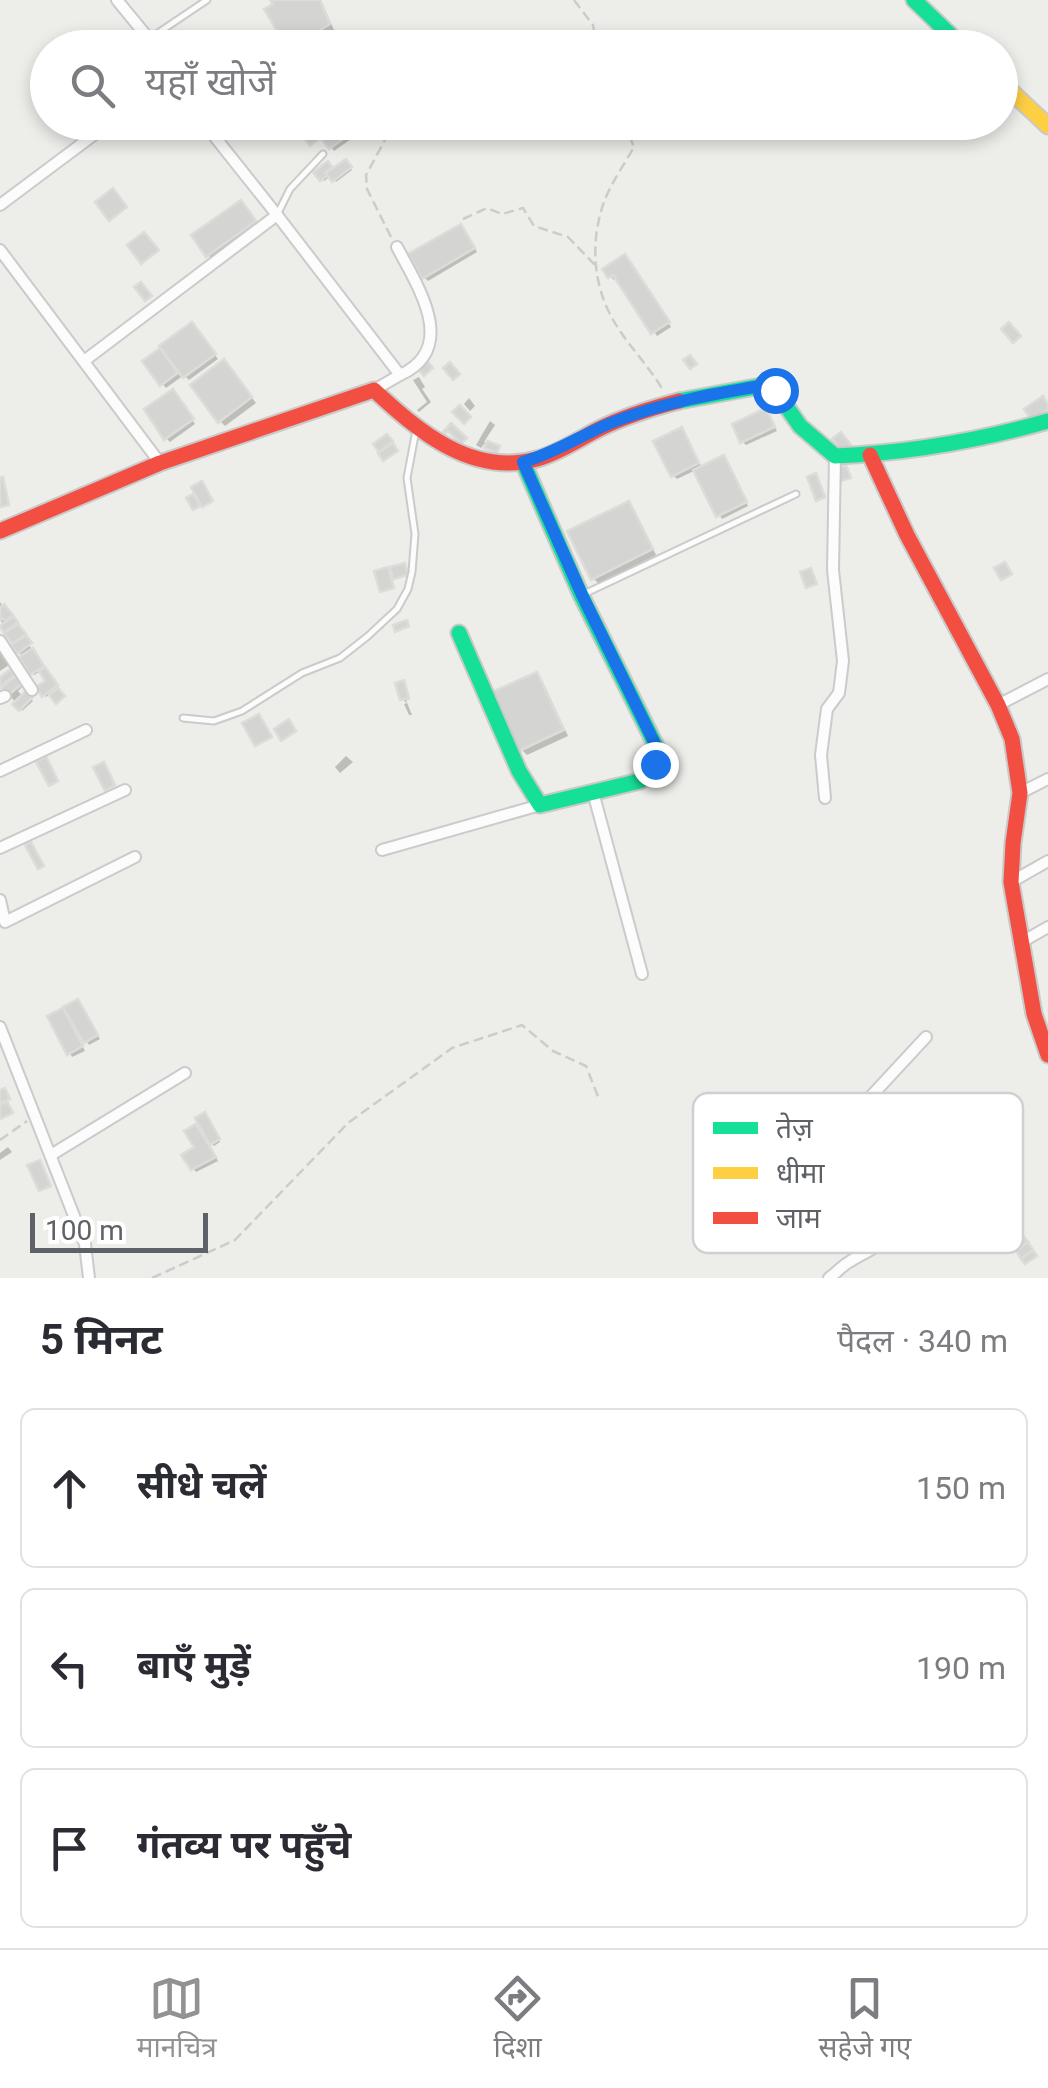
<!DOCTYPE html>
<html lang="hi">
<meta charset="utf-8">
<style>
body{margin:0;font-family:Roboto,"Noto Sans Devanagari",sans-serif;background:#f7f7f7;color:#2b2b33}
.scale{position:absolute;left:30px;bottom:25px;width:178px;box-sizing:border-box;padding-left:10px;border:5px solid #5e6166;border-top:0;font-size:28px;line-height:35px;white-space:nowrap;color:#5e6166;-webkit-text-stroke:8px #fff;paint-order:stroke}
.stop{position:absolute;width:30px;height:30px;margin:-22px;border:8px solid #1a73e8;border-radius:50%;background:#fff}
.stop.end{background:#1a73e8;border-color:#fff;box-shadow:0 2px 10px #0008}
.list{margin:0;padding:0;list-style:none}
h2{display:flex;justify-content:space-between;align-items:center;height:130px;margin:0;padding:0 40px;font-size:42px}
h2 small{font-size:32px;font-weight:400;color:#7c7c81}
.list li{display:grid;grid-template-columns:65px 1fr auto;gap:30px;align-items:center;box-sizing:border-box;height:160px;margin:0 20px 20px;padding:0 20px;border:2px solid #e1e1e2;border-radius:15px}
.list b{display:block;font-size:38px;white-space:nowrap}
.list em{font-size:32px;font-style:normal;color:#7c7c81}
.icon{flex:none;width:55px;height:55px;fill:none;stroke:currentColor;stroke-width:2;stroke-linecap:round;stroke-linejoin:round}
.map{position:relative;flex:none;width:1048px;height:1278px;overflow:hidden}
.search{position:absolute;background:#fff;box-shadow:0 5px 15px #0003;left:30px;right:30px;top:30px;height:110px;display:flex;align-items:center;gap:25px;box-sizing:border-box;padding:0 35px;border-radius:55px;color:#7c7c81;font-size:38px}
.sheet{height:670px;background:#fff}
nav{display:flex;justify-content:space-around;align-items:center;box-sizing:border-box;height:140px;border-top:2px solid #e1e1e2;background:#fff;font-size:28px;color:#7c7c81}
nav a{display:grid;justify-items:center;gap:5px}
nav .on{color:#909294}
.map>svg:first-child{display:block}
</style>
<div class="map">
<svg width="1048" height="1278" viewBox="0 0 1048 1278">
<rect width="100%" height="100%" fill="#edede9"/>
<!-- shadow -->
<g fill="#0003">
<path d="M273,0h48l13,30 -29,18h-15z"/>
<path d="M312,122h32l10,15 -20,14z"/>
<path d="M346,162l6,8 -16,12 -5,-6 -7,5 -7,-8 10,-8 6,6z"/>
<path d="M245,207l13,19 -46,33 -4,-4z"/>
<path d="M465,230l12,22 -49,29 -4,-4z"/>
<path d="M629,260l42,67 -14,9 -39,-58 -4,2 -9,-10z"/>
<path d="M195,329l23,30 -29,21 -5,-5 -18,13 -21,-26z"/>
<path d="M229,368l27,35 -31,23 -5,-5z"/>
<path d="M419,377l6,10 -3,2 9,13 -12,10 -2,-2 10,-8 -14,-22z"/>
<path d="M176,396l19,28 -25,18 -4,-4z"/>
<path d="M469,398l6,8 -5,5 -6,-7z"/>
<path d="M766,411l11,20 -31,14 -4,-4z"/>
<path d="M490,421l5,4 -11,17 15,7 -12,-2 -3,-3 -3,4 -5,-3z"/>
<path d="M685,433l17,35 25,-6 21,44 -26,13 -26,-49 -19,9 -4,-4z"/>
<path d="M629,504l5,5 22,46 -57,29 -6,-6z"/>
<path d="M0,602l58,86 -12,9 -7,-9 9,-7 -7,-10 -7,4 -31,-48 2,-2 -5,-5z"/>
<path d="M0,650l9,15 -9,6z"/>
<path d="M537,675l5,5 26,56 -41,19 -6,-6z"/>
<path d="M13,677l9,10 -4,4 5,6 4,-3 6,7 -11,10 -22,-28v-3z"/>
<path d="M405,685l4,15h-3l6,15h-3l-5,-11 3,-1 -5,-4z"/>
<path d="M346,756l7,6 -13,11 -5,-6z"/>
<path d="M78,1002l22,37 -11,6 -12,-19 -4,2 12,23 -13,6 -22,-40z"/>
<path d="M207,1117l13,25 -6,4 -8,-8 -1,1 13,22 -22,11 -3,-4 4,-20 -1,-21 11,12z"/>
<path d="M8,1147l4,5 -12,8v-7z"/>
</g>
<!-- building -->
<g fill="#d4d4d2" stroke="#dcdcd8" stroke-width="2.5">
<path d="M270,0h50l10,24 -39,24h-4l-23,-39 9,-5z"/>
<path d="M302,122h5l12,17 -9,7 -14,-20z"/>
<path d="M309,122h37l7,10 -24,17z"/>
<path d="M346,159l6,8 -20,15 -6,-9z"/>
<path d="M328,161l4,6 -7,6 2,3 -7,5 -7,-9z"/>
<path d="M113,188l14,19 -18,14 -14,-19z"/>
<path d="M241,200l15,21 -50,36 -15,-22z"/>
<path d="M461,224l14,24 -53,31 -14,-25z"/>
<path d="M144,232l15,18 -18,14 -14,-19z"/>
<path d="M625,254l45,68 -19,12 -38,-59 -5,3 -6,-9z"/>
<path d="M141,282l11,14 -7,5 -11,-14z"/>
<path d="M192,322l24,32 -33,24 -24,-32z"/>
<path d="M1009,322l12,14 -8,7 -12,-14z"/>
<path d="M160,348l18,25 -18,13 -18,-25z"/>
<path d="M690,355l7,9 -7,5 -7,-9z"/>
<path d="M224,359l28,38 -34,26 -28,-38z"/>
<path d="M427,361l6,7 -9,8 -6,-7z"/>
<path d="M450,362l10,12 -7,6 -10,-12z"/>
<path d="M173,389l21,30 -30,21 -20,-31z"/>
<path d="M1043,396l5,8v6l-16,11 -8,-12z"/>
<path d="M460,405l11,12 -7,7 -12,-12z"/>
<path d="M766,408l9,19 -35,16 -8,-19z"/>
<path d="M451,423l16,15 -6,6 -13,-13 -3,3 -2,-2z"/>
<path d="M682,427l17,36 -28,14 -18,-36z"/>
<path d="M841,432l10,13 -9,7 -10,-13z"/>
<path d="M387,434l6,7 -14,11 -6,-8z"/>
<path d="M487,441l13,5 -3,7 -13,-5z"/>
<path d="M393,443l5,8 -15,10 -5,-8z"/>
<path d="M724,455l23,47 -31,15 -23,-47z"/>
<path d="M846,465l5,13 -10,3 -4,-13z"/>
<path d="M816,473l9,24 -9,4 -9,-24z"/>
<path d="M3,477l6,28 -9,2v-29z"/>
<path d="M202,481l11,20 -11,6 -11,-20z"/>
<path d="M193,494l7,12 -7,4 -7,-12z"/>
<path d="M629,501l24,48 -62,31 -24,-49z"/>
<path d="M1005,562l7,12 -11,6 -7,-12z"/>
<path d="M405,563l3,12 -15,4 -3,-12z"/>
<path d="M388,567l6,21 -14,4 -6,-21z"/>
<path d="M811,568l6,16 -11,4 -6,-16z"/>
<path d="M4,604l9,11 -8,6 -3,-3 -2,2v-12z"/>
<path d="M13,616l5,6 -14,11 -4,-7z"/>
<path d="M407,620l2,6 -14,6 -2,-7z"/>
<path d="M18,624l8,10 -14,10 -8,-11z"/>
<path d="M26,635l6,8 -15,11 -6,-9z"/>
<path d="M33,648l11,18 -14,9 -11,-18z"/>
<path d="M45,667l13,18 -16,12 -6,-10 9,-6 -6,-10z"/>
<path d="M11,669l4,6 -15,12v-10z"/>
<path d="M537,672l27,58 -45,21 -27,-59z"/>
<path d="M15,676l7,8 -15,12 -6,-8z"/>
<path d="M404,680l5,18 -9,2 -5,-17z"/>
<path d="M58,688l7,8 -9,8 -7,-9z"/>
<path d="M27,690l6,7 -14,14 -7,-7z"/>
<path d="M259,714l13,23 -17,9 -13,-23z"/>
<path d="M289,719l7,12 -15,10 -7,-12z"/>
<path d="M46,756l12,25 -9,5 -13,-24z"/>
<path d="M104,762l11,23 -10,6 -12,-24z"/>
<path d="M31,842l13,24 -6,3 -13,-24z"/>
<path d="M78,999l20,36 -14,8 -21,-36z"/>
<path d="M63,1008l20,38 -16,9 -20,-39z"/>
<path d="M5,1088l5,11 -10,4v-13z"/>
<path d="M843,1093l5,6 -11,10 -5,-7z"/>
<path d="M894,1093l4,4 -13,13 -4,-5z"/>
<path d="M7,1101l6,12 -13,6v-14z"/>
<path d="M205,1112l15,27 -10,6 -15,-27z"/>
<path d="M196,1124l20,33 -25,13 -10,-15 13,-8 -10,-16z"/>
<path d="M40,1160l11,26 -12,5 -12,-26z"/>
<path d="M1022,1234l6,8 -12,9 -6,-8z"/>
<path d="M1028,1242l5,8 -12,9 -5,-8z"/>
<path d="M1033,1250l4,6 -12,8 -4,-5z"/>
</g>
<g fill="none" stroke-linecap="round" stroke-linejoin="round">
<defs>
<g id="lane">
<path d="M149,39l58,-39"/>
<path d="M277,215l13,-26 33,-35"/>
<path d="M584,594l212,-100"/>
<path d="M183,718l31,3 28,-10 60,-38 38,-15 28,-22 29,-27 11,-20 4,-17 3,-38 -8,-56 9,-48"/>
</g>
<g id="street">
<path d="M117,0l32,39 4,9"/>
<path d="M203,122l74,93 123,160c59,-27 18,-88 -3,-128"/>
<path d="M0,205l111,-83"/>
<path d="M0,250l160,213"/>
<path d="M84,361l193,-146"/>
<path d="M374,390l26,-15"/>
<path d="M0,641l32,49"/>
<path d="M0,698l5,-2"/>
<path d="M998,705l50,-26"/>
<path d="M0,771l86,-41"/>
<path d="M593,792l49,182"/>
<path d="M1020,793l28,-14"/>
<path d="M825,798l-4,-43 6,-46 12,-16 4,-32 -10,-91 2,-114"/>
<path d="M0,848l125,-58"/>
<path d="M382,850l158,-45"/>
<path d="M1011,882l37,-21"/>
<path d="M0,900l5,22 130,-65"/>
<path d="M1020,943l28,-16"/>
<path d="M0,1027l85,217 4,34"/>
<path d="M51,1155l134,-82"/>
<path d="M829,1278c7,-5 13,-12 20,-16 28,-18 41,-15 52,-50l-8,-17 -35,-49 -5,-13 9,-27 64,-69"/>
</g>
<g id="fast">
<path d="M914,0l50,48"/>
<path d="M679,401l82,-15 14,4 25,36 35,30c73,-3 143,-15 213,-35"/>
<path d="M459,633l60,138 21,34 100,-24 12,-15 5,-18 -76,-153 -58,-133"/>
</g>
<path id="slow" d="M1000,81l48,45"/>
<g id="jam">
<path d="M870,455l37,80 91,170 14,34 8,54 -7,50 -2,39 23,132 14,41"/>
<path d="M0,531l160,-68 214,-73c44,41 98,87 163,69 22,-6 42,-20 62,-30 26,-13 53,-21 80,-28"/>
</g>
</defs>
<!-- lane casing -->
<use href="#lane" stroke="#cacbca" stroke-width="9"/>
<!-- street casing -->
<use href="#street" stroke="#cacbca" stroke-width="14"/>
<!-- fast casing -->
<use href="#fast" stroke="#c9c9c9" stroke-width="19"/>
<!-- slow casing -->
<use href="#slow" stroke="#c9c9c9" stroke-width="19"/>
<!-- jam casing -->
<use href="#jam" stroke="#c9c9c9" stroke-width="19"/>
<!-- path -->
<g stroke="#c9cecb" stroke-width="2.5" stroke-dasharray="10 5" stroke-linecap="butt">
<path d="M574,0l19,25 4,23"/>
<path d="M624,122l10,25c-10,18 -23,36 -30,55 -13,36 -12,79 7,114 14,27 38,49 53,76"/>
<path d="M463,219l24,-11 15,6 21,-6 11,18 34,11 27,28"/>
<path d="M391,237l-24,-48 -1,-14 25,-46 12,-7"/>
<path d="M0,1140l27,-19"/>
<path d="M152,1278l83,-38 113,-117 104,-75 70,-23 31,26 33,15 13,33"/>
</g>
<!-- lane -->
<use href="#lane" stroke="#fcfcfc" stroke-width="5"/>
<!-- street -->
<use href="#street" stroke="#fcfcfc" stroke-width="10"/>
<!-- fast -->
<use href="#fast" stroke="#16e098" stroke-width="15"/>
<!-- slow -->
<use href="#slow" stroke="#ffcf43" stroke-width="15"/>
<!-- jam -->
<use href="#jam" stroke="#f24e42" stroke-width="15"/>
</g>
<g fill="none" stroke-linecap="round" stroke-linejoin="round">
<!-- route -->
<path stroke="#1a73e8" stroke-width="12" d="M655,764l2,-16 -75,-153 -59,-133c33,-9 61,-29 93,-41 47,-18 96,-27 145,-35l14,4"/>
</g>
<!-- legend -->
<rect x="693" y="1093" width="330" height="160" rx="15" fill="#fff" stroke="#cfd0d1" stroke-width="2.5"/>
<rect x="713" y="1122" width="45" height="12" fill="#16e098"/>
<rect x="713" y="1167" width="45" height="12" fill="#ffcf43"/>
<rect x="713" y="1212" width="45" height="12" fill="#f24e42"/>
<g font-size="28" fill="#5e6166">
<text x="776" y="1138">तेज़</text>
<text x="776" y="1183">धीमा</text>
<text x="776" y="1228">जाम</text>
</g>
</svg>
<div class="scale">100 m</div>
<div class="stop" style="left:775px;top:390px"></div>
<div class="stop end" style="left:655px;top:764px"></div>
<div class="search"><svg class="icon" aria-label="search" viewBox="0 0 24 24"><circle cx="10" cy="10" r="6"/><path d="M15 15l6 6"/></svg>यहाँ खोजें</div>
</div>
<section class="sheet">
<h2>5 मिनट<small>पैदल · 340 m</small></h2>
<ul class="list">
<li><svg class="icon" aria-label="ahead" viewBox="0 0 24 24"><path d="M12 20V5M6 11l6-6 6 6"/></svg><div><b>सीधे चलें</b></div><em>150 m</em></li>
<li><svg class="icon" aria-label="left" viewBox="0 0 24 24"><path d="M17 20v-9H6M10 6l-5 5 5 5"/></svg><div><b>बाएँ मुड़ें</b></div><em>190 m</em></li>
<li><svg class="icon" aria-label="arrive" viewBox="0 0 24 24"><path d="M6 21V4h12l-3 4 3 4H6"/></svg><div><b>गंतव्य पर पहुँचे</b></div></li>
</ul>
</section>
<nav>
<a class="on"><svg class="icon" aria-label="map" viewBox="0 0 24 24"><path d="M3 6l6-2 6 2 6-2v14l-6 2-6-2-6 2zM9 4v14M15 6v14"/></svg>मानचित्र</a>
<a><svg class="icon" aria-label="directions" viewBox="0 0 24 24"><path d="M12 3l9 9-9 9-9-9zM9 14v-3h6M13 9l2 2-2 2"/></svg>दिशा</a>
<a><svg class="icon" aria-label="saved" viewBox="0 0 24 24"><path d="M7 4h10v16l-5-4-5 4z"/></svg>सहेजे गए</a>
</nav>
